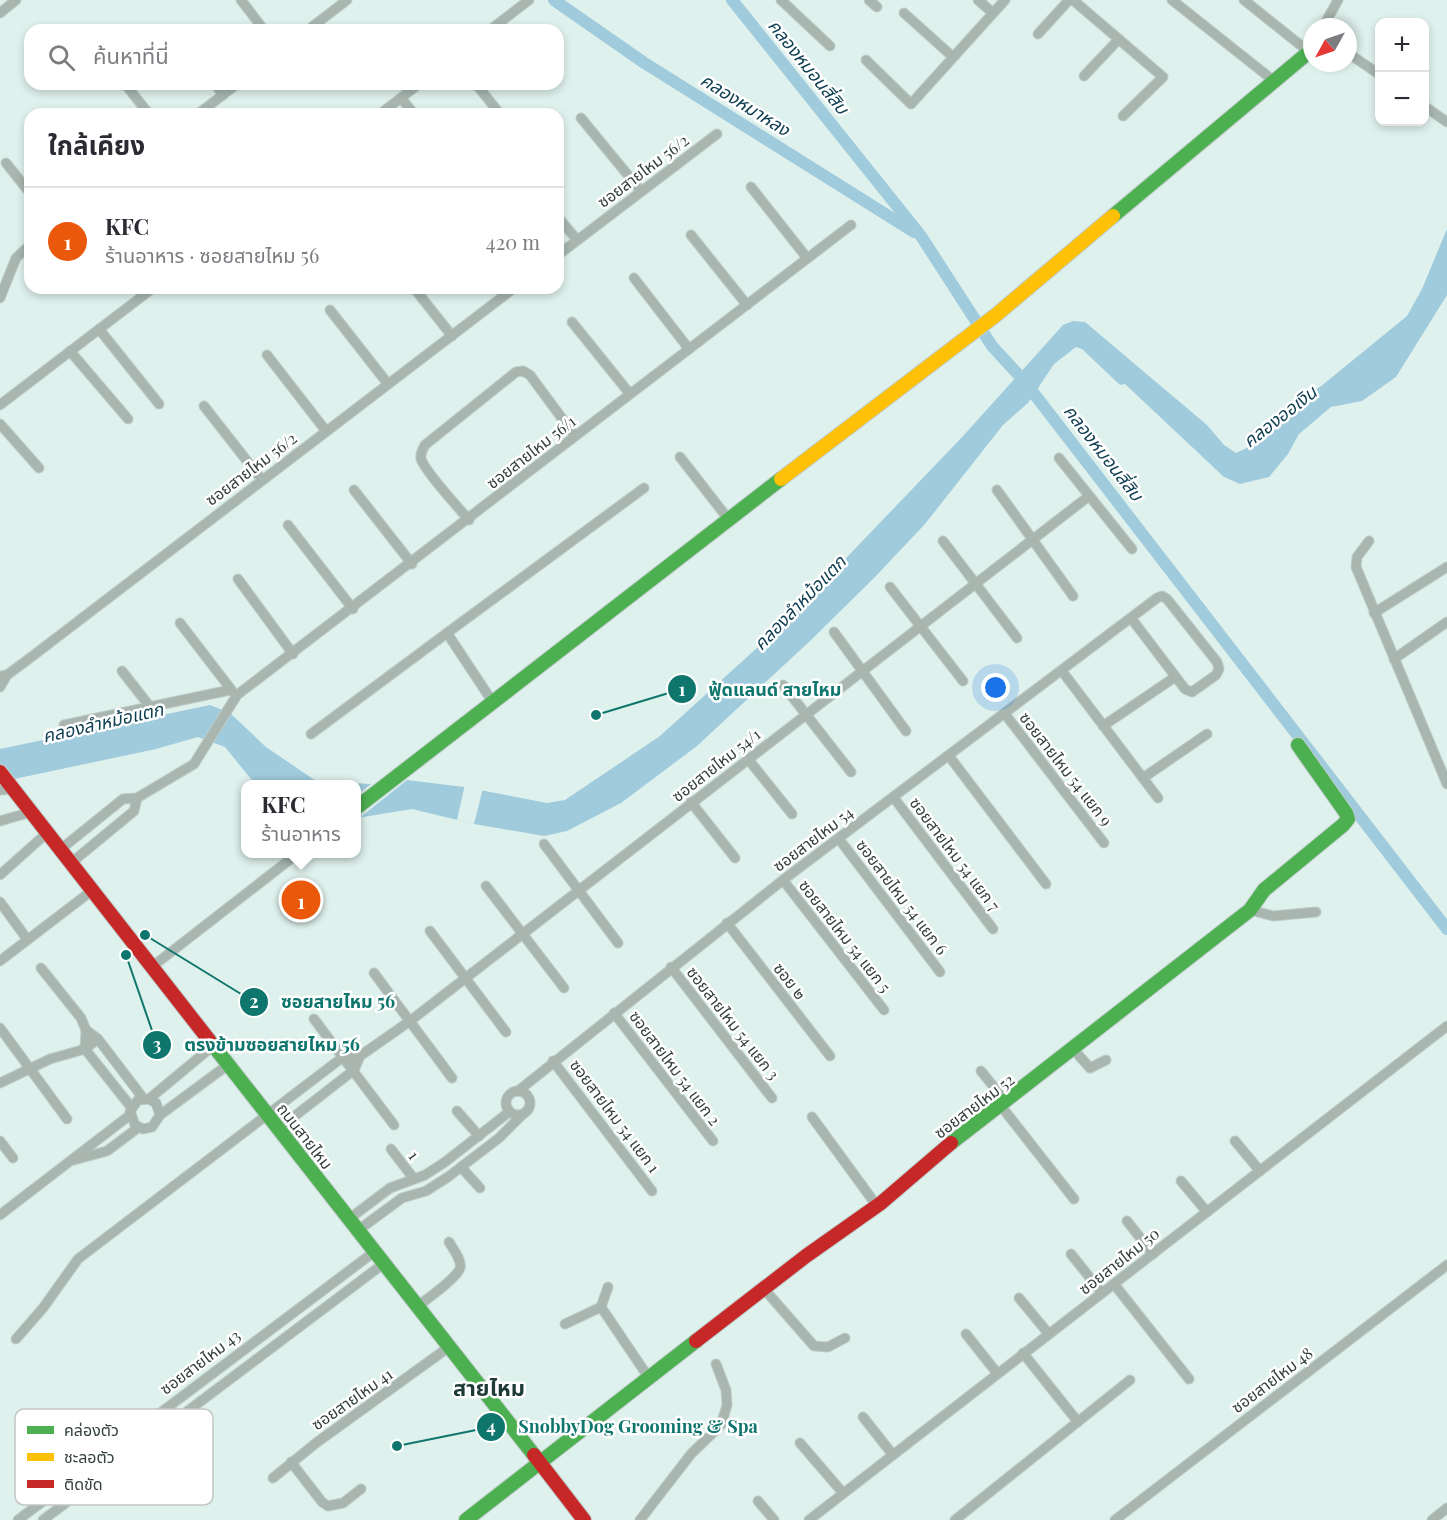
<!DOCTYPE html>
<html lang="th">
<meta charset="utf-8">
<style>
body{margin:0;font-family:"Playfair Display","Noto Sans Thai",serif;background:#f2f2f3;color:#2b2b33}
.controls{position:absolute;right:18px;top:18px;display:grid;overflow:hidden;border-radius:12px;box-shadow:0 3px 9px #0003}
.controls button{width:54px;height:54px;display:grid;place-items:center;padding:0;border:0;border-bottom:2px solid #e1e1e2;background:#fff;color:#2b2b33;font:30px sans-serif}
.compass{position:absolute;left:1303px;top:18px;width:54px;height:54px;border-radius:50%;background:#fff;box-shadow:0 3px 9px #0003;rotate:230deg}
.you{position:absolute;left:996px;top:688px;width:21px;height:21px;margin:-15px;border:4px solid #fff;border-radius:50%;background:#1a73e8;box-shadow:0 0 0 9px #1a73e833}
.badge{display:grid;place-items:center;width:39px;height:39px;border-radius:50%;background:#ea580c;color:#fff;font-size:20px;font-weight:700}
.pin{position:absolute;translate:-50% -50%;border:3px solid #fff;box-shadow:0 2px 6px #0006}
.popup{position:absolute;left:241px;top:780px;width:120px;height:78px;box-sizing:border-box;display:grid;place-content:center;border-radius:12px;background:#fff;filter:drop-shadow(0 2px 4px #0005);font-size:20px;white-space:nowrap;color:#7c7c81}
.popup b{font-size:22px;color:#2b2b33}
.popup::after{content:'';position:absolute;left:50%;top:100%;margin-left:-12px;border:12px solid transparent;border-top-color:#fff}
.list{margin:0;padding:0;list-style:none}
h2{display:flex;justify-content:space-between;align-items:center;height:78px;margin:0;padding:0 24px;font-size:26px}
h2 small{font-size:20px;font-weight:400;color:#7c7c81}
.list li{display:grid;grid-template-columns:39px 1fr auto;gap:18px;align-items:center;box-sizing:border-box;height:108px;padding:0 24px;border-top:2px solid #e1e1e2}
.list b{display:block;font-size:22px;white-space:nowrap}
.list p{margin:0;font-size:20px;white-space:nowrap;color:#7c7c81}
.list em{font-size:20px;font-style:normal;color:#7c7c81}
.icon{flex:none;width:33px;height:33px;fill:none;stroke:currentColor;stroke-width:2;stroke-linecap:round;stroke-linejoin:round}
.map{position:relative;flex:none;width:1447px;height:1520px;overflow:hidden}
.search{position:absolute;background:#fff;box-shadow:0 3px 9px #0003;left:24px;top:24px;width:540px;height:66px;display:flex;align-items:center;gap:15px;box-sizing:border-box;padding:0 21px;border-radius:18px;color:#7c7c81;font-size:22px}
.panel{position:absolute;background:#fff;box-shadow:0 3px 9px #0003;left:24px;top:108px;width:540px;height:186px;border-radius:18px}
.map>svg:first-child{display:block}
</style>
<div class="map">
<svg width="1447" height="1520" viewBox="0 0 1447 1520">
<rect width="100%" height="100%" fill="#dff1ed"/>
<!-- water -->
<path fill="#9fcbdd" d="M1447,229v66l-51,82 -34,24 -31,6 -32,27 -11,20 -19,23 -29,7 -16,-7 -99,-93 -5,1 -38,-36 -6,-2 -22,17 -26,39 -25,22 -78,99 -51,54 -64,63 -113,105 -76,57 -54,28 -23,5 -70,-12 -62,-15 -55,9 -1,-34h-101l-30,-37 -27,-10 -42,12 -156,33v-33l210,-44 20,8 36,34 50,34 54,3 37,-4 57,7 83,16 18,-3 95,-64 121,-110 183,-191 99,-110 10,-4 12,1 122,103 17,20 12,8 17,-8 44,-46 23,-12 87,-71 15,-27z"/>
<!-- pier -->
<g fill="#dff1ed">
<path d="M405,778l2,2 -50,40v-25l18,-14z"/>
<path d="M465,784l18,4 -9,36 -17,-4z"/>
</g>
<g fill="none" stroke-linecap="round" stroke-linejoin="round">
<!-- canal -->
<g stroke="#9fcbdd" stroke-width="12">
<path d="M554,0l89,62 271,170"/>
<path d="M732,0l189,236 71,110 33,36 422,547"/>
</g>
<defs>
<g id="street">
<path d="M241,0l23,30"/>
<path d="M781,0l49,46"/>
<path d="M869,0l8,7"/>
<path d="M978,0l15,13"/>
<path d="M1073,0l90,77 -40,39"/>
<path d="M1172,0l102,81"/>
<path d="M1244,0l65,52"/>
<path d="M0,13l16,-13"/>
<path d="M904,13l49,44"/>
<path d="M1323,27l15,-27"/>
<path d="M308,30l39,-30"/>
<path d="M490,30l39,-30"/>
<path d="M1038,34l31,-34"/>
<path d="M1348,53l32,22"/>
<path d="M866,60l45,44 94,-104"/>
<path d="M1084,76l35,-37"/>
<path d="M125,84l24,30"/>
<path d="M215,84l8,11"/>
<path d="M476,84l24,30"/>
<path d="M401,98l13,16"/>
<path d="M1424,106l23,16"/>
<path d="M198,114l39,-30"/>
<path d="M380,114l39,-30"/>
<path d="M581,118l60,73"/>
<path d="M6,163l24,30"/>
<path d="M751,187l56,71"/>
<path d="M558,217l19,23"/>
<path d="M691,235l56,70"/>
<path d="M558,255l159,-121"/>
<path d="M634,278l55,71"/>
<path d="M414,288l38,48"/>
<path d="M0,298l16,-40 14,-13"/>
<path d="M330,310l58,74"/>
<path d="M572,322l58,72"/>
<path d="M99,329l60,75"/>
<path d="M70,351l58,68"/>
<path d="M267,355l59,76"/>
<path d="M0,405l153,-117"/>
<path d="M204,406l58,74"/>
<path d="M0,424l39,44"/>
<path d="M680,457l49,63"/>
<path d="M1059,458l73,91"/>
<path d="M354,490l58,74"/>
<path d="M997,490l76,106"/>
<path d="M469,520c-11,-13 -43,-47 -48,-61 -1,-6 2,-10 4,-14l91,-73 7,-1 7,4 45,61"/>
<path d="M288,525l65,84"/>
<path d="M943,541l74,97"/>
<path d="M1369,541l-12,16 -1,10 91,217"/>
<path d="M238,579l55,75"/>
<path d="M890,587l73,94"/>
<path d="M1374,613l73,-46"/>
<path d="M180,623l53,69"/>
<path d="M834,632l72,99"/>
<path d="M1394,659l53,-37"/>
<path d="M122,671l29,37"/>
<path d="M1062,671l96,127"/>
<path d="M0,676l7,-1 23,-17 484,-370"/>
<path d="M783,685l68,87"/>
<path d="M0,687l7,-12"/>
<path d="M492,701l-45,-68 197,-145"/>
<path d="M1005,714l99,129"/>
<path d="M64,725l166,-35"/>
<path d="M1103,726l72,-49"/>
<path d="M311,734l136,-101"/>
<path d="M949,756l97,128"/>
<path d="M748,759l44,55"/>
<path d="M1143,778l64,-44"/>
<path d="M0,790l14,-1"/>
<path d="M894,798l99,131"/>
<path d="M691,802l44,56"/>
<path d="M0,821l31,-9"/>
<path d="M839,839l101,133"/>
<path d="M544,844l74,99"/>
<path d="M61,849l62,-50 14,-1 57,-34 43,-69 614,-470"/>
<path d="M71,863l63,-52 3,-13"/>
<path d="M0,875l48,-43"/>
<path d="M783,880l101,130"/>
<path d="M486,886l78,102"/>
<path d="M0,902l27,37"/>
<path d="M1250,910l23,6 43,-4"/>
<path d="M727,923l103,133"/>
<path d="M430,931l76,101"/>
<path d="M0,961l94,-72"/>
<path d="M153,966l144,-112"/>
<path d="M671,967l101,131"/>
<path d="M41,968l40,50 5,12 12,9 45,59"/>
<path d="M374,973l78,105"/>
<path d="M614,1013l99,128"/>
<path d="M314,1019l80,106"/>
<path d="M0,1028l67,91"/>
<path d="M86,1030l-1,19 46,58"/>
<path d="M1074,1050l16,18 16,-8"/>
<path d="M553,1061l99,130"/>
<path d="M981,1071l25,31"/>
<path d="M0,1083l50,-24 35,-10 13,-10"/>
<circle cx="518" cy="1103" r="12"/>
<path d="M518,1091l265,-211 374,-282 5,-2 5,3 50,63 2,7 -3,6 -24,17 -7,-3 -54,-71"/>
<path d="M149,1099l65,-54"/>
<path d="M1001,1106l73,93"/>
<path d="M457,1111l22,25"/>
<path d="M160,1115l-4,-12 -7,-4 -11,1 -8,11 5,14 8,4 9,-2 8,-12 69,-51"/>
<path d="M812,1117l65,89"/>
<path d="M278,1129l76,-59 6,-14 50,-35 679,-525"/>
<path d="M0,1141l13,17"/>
<path d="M1235,1141l25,30"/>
<path d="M391,1149l23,30"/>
<path d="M74,1160l33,-9 32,-24"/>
<path d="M461,1167l19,21"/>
<path d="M1181,1181l26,31"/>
<path d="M0,1215l130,-100"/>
<path d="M349,1219l41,-31 35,-13 20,-13 64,-50"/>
<path d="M1127,1221l26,33"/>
<path d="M357,1231l45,-33 24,-7 22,-14 51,-39 23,-23"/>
<path d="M1071,1254l31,39"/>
<path d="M1114,1284l75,95"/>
<path d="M608,1287l-7,20 48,71"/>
<path d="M764,1289l50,57 14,1 17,-9"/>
<path d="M1019,1298l29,35"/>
<path d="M418,1306c9,-7 39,-28 42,-38 2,-8 -7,-19 -11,-26"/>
<path d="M565,1324l36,-17"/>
<path d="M966,1334l31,39"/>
<path d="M16,1339l27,-31 35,-49 265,-202 17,-1"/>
<path d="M1023,1353l55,69"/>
<path d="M863,1417l30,38"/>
<path d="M800,1443l43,50"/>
<path d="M291,1462l31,40 6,4 15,-3 18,-14"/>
<path d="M273,1478l43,-35 133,-96"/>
<path d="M758,1501l16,19"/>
<path d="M18,1520l356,-268"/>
<path d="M43,1520l340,-256"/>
<path d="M640,1520l51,-66 30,-29 6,-20 -1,-15 -10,-26"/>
<path d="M809,1520l638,-494"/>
<path d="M955,1520l175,-140"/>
<path d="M1115,1520l332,-255"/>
<path d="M1432,1520l15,-12"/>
</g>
<g id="fast">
<path d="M1113,216l196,-164 3,-6"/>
<path d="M356,808l425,-329"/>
<path d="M209,1040l325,415"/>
<path d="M951,1143l299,-233 14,-20 79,-65 5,-6 -2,-6 -48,-68"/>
<path d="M466,1520l230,-179"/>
</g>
<path id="slow" d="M781,479l215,-164 117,-99"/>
<g id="jam">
<path d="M0,772l209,268"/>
<path d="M696,1341l110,-85 75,-53 70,-60"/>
<path d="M534,1455l50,65"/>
</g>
</defs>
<!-- street casing -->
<use href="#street" stroke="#beccc9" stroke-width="11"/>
<!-- fast casing -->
<use href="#fast" stroke="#beccc9" stroke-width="16"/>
<!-- slow casing -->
<use href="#slow" stroke="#beccc9" stroke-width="16"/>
<!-- jam casing -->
<use href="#jam" stroke="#beccc9" stroke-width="16"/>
<!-- street -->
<use href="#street" stroke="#a8b6af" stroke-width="9"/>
<!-- fast -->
<use href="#fast" stroke="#4caf50" stroke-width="14"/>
<!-- slow -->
<use href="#slow" stroke="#ffc107" stroke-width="14"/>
<!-- jam -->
<use href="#jam" stroke="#c62828" stroke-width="14"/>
</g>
<g text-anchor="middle" stroke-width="5" stroke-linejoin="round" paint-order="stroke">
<!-- street labels -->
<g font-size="16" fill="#33403d" stroke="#fff">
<text transform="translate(643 171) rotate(-37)" y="6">ซอยสายไหม 56/2</text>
<text transform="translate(531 452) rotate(-38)" y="6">ซอยสายไหม 56/1</text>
<text transform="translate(251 469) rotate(-37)" y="6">ซอยสายไหม 56/2</text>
<text transform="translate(716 765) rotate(-38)" y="6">ซอยสายไหม 54/1</text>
<text transform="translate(1066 769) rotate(52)" y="6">ซอยสายไหม 54 แยก 9</text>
<text transform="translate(813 839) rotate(-37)" y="6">ซอยสายไหม 54</text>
<text transform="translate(955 854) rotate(53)" y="6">ซอยสายไหม 54 แยก 7</text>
<text transform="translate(902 897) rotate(53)" y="6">ซอยสายไหม 54 แยก 6</text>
<text transform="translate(845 936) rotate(52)" y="6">ซอยสายไหม 54 แยก 5</text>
<text transform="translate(790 981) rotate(52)" y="6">ซอย ๒</text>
<text transform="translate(733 1023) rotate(52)" y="6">ซอยสายไหม 54 แยก 3</text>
<text transform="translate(675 1068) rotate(53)" y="6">ซอยสายไหม 54 แยก 2</text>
<text transform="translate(974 1106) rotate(-37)" y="6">ซอยสายไหม 52</text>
<text transform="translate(615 1116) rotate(53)" y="6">ซอยสายไหม 54 แยก 1</text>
<text transform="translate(305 1136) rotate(52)" y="6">ถนนสายไหม</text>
<text transform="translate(414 1155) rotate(53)" y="6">1</text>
<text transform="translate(1119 1261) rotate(-38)" y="6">ซอยสายไหม 50</text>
<text transform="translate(200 1362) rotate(-37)" y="6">ซอยสายไหม 43</text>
<text transform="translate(1272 1380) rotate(-37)" y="6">ซอยสายไหม 48</text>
<text transform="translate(352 1399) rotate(-35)" y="6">ซอยสายไหม 41</text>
</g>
<!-- water labels -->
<g font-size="18" font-style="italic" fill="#114053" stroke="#fff">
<text transform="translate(808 67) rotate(51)" y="6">คลองหมอนสี่สิบ</text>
<text transform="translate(745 105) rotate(32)" y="6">คลองหมาหลง</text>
<text transform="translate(1280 417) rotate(-38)" y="6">คลองออเงิน</text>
<text transform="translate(1103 453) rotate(52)" y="6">คลองหมอนสี่สิบ</text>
<text transform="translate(800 603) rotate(-46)" y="6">คลองลำหม้อแตก</text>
<text transform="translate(103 723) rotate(-13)" y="6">คลองลำหม้อแตก</text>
</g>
<!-- district labels -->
<g font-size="22" font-weight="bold" fill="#1e3b36" stroke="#fff">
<text x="489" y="1396">สายไหม</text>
</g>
</g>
<!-- legend -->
<rect x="15" y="1409" width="198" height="96" rx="9" fill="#fff" stroke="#c2c6c5" stroke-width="1.5"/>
<rect x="27" y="1426" width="27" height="8" fill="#4caf50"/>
<rect x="27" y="1453" width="27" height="8" fill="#ffc107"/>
<rect x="27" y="1480" width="27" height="8" fill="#c62828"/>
<g font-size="16" fill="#33403d">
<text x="64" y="1436">คล่องตัว</text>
<text x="64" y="1463">ชะลอตัว</text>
<text x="64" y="1490">ติดขัด</text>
</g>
<!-- callouts -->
<path fill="none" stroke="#0f766e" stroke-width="2" d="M596 715L682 689M145 935L254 1002M126 955L157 1045M397 1446L491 1427"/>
<g fill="#0f766e" stroke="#fff" stroke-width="2">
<circle cx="596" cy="715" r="6"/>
<circle cx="145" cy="935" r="6"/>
<circle cx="126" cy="955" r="6"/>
<circle cx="397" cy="1446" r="6"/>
<circle cx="682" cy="689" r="15"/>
<circle cx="254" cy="1002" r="15"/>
<circle cx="157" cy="1045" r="15"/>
<circle cx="491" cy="1427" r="15"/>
</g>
<g font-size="18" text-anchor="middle" font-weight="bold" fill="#fff">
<text x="682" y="696">1</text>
<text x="254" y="1008">2</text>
<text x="157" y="1051">3</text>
<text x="491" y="1433">4</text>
</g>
<g font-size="18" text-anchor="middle" font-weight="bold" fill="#0f766e" stroke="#fff" stroke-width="5" stroke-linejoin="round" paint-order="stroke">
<text x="775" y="696">ฟู้ดแลนด์ สายไหม</text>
<text x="338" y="1008">ซอยสายไหม 56</text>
<text x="272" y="1051">ตรงข้ามซอยสายไหม 56</text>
<text x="638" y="1433">SnobbyDog Grooming &amp; Spa</text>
</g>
</svg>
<div class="controls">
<button>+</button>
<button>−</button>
</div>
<svg class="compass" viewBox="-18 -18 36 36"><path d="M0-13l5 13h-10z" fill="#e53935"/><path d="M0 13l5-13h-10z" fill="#7c7c81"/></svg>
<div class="you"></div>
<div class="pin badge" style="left:301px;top:900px">1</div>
<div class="popup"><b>KFC</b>ร้านอาหาร</div>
<div class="search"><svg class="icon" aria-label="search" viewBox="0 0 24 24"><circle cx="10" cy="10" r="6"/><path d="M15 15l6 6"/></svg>ค้นหาที่นี่</div>
<section class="panel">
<h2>ใกล้เคียง<small></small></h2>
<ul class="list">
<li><span class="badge">1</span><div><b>KFC</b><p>ร้านอาหาร · ซอยสายไหม 56</p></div><em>420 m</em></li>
</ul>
</section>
</div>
